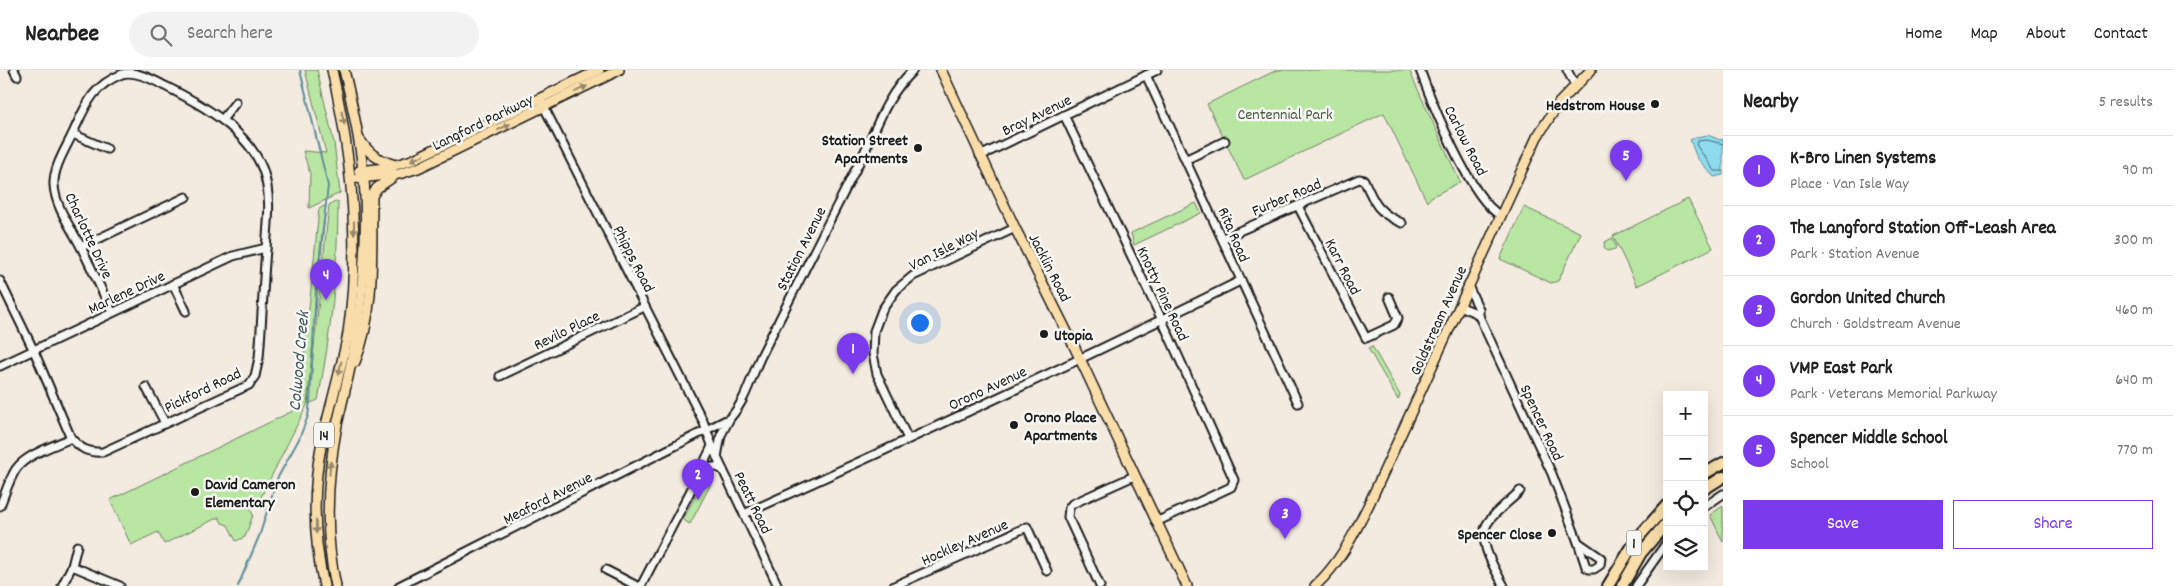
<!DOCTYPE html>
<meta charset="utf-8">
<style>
body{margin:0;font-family:Dekko,sans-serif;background:#f2f2f2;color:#222}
.controls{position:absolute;right:15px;bottom:15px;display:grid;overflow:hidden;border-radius:0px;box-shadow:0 5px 20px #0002}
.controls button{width:45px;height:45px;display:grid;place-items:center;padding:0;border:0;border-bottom:1px solid #e0e0e0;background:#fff;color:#222;font:25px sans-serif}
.you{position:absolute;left:919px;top:252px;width:18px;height:18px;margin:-12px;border:4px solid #fff;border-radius:50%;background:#1a73e8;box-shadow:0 0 0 8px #1a73e833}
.badge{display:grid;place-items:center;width:32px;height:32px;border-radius:50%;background:#7c3aed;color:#fff;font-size:16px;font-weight:700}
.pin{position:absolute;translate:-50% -41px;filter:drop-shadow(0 1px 2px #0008)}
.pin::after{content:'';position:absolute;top:26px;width:18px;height:15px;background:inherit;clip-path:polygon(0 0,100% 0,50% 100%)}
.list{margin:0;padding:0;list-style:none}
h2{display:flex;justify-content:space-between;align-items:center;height:65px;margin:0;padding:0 20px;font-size:21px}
h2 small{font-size:16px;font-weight:400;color:#767676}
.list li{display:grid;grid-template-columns:32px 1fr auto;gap:15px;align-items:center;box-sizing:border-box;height:70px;padding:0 20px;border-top:1px solid #e0e0e0}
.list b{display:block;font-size:19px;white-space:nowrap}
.list p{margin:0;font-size:16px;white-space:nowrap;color:#767676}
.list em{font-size:16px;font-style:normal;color:#767676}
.actions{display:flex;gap:10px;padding:15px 20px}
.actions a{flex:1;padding:11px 0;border:1px solid #7c3aed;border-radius:0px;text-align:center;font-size:18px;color:#7c3aed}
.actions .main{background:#7c3aed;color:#fff}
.icon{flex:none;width:28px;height:28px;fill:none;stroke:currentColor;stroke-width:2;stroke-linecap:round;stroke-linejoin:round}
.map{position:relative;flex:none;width:1723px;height:516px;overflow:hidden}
header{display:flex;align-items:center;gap:30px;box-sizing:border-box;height:70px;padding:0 25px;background:#fff;border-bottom:1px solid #e0e0e0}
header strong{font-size:24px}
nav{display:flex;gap:28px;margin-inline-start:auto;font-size:18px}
.search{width:350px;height:45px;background:#f2f2f2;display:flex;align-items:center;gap:12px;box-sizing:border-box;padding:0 18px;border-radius:28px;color:#767676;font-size:19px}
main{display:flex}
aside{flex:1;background:#fff}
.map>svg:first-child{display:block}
</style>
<header>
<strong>Nearbee</strong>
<div class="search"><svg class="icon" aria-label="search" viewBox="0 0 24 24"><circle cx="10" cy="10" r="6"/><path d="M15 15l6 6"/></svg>Search here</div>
<nav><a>Home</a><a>Map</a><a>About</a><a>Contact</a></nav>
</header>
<main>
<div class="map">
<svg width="1723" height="516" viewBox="0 0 1723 516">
<rect width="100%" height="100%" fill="#f3eae0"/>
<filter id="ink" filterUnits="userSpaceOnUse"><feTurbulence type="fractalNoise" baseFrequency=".02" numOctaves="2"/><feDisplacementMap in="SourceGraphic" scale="10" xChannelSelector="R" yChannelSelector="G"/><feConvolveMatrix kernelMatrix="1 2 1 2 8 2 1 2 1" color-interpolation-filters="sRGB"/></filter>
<g filter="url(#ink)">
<!-- green -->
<g fill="#bae6a4" stroke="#6b8160">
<path d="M305,0h12l17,73 6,50 -31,15 1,-34 -7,-23 23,2z"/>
<path d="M1277,0h132l51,112 -29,15 -4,5 -43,-89 -140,67 -37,-76z"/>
<path d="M1688,129l25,49 -76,38 -24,-50z"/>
<path d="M338,131c0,67 -7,133 -20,199l-10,4 21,-199z"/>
<path d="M1196,133l5,10 -67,32 -3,-12z"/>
<path d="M326,135l-19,200 -46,92 -13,6 5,12 -8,22 -9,4 -8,-16 -6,-2 -3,-6 -55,27 -6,-12 -27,13 -21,-45 189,-92 20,-199z"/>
<path d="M1524,137l57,26 -23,48 -7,2 -51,-24z"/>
<path d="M1612,168l4,8 -1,3 -8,2 -3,-4 1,-5z"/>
<path d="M1372,276l28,49 -2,5 -30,-52z"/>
<path d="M706,406l7,4 -23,44 -7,-4z"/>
<path d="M1723,436v36l-13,-27z"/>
</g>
<!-- water -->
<path fill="#8ddbed" stroke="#608f99" d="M1708,65l12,5 3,-1v36l-9,2 -17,-19 -7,-18 6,-3z"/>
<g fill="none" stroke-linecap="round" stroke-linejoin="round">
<!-- shore -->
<path stroke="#496870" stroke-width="1" d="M1723,74l-16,-4 -9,1 -2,3c5,10 13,17 18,27h9"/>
<!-- stream -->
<path stroke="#608f99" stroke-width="2" d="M238,516l22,-52 17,-55 22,-40 9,-23 2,-14 6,-114 12,-102 -28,-116"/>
<defs>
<g id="minor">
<path d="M14,0l3,6"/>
<path d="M1420,0c12,33 51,130 80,145"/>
<path d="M1567,0l8,15"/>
<path d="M1146,5l152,328"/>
<path d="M542,33l161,318 12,32 63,133"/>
<path d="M1064,45l98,205 72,160 -3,7 -75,35"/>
<path d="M222,50l14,-18"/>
<path d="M73,64l34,15"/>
<path d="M980,86l177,-86"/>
<path d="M1187,89l38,-18"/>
<path d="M1298,136l68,132 28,-13 4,-7 -9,-21"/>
<path d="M1223,168l136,-59 5,1c10,23 14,33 38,43"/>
<path d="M81,177l105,-50"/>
<path d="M0,211l34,70 37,87c10,11 17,15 32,14l146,-67 6,-9 4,-18c3,-36 4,-73 7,-109 2,-27 6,-52 -3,-79 -15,-40 -62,-66 -98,-84 -11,-6 -30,-16 -43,-12 -30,12 -36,31 -49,59 -7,15 -20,35 -19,52 1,22 18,44 27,62 11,22 21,44 31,65"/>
<path d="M173,214l13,27"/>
<path d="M1468,216l11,23v7"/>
<path d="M1459,236l17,7 3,3 73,158 26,68"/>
<path d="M0,296l233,-110 33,-8"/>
<path d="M500,306l144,-69"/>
<path d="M146,317l19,36"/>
<path d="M908,369l-31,-65 -4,-20 1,-23 8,-21 14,-20 17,-14 102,-48"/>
<path d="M717,387l4,-22 9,-17"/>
<path d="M700,403c7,-6 14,-9 23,-3"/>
<path d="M0,436c5,-12 9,-26 16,-37 11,-15 38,-23 55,-31"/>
<path d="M1704,437l19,-13"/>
<path d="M744,444c167,-75 333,-152 496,-233"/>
<path d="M1578,472l23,16 -1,7 -6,4h-5l-3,-2z"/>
<path d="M72,496l5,-20"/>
<path d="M606,500l31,16"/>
<path d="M62,516l10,-20 48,20"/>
<path d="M399,516l331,-168c17,-19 21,-42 32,-64 33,-65 65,-129 98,-193 18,-35 24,-62 53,-91"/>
<path d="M641,516l49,-94 22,-46"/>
<path d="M894,516l133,-59 20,44"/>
<path d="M1100,516l-32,-69 1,-9 3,-4 62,-28"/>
<path d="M1504,516c-9,-17 -29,-47 -15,-65 8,-11 21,-20 31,-30"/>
<path d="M1636,516l31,-44"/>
</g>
<g id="major">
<path d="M941,0l74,158 59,118 113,240"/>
<path d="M360,70c10,15 19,20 35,25"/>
<path d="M359,101l27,-3 26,-8 187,-90"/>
<path d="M358,108l41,-4 19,-6 201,-98"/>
<path d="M355,292c21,-51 16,-112 17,-166l5,-8 16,-11"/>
<path d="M324,516c-10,-45 -12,-93 -3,-139 8,-38 20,-76 27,-114 13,-89 4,-176 -16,-263"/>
<path d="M336,516c-12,-53 -9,-108 1,-161 7,-32 16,-64 20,-96 7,-52 12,-107 6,-159 -4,-34 -11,-67 -19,-100"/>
<path d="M1315,516c25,-23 39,-52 54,-82l168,-367 22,-34 32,-33"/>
</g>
<g id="highway">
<path d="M1704,404l19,-11"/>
<path d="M1704,419l19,-12"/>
<path d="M1608,516l28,-46 31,-35"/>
<path d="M1622,516l19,-33 26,-31"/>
</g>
</defs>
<!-- minor casing -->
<use href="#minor" stroke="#1c1c1c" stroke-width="11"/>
<!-- major casing -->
<use href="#major" stroke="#1c1c1c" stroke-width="12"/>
<!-- highway casing -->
<use href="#highway" stroke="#1c1c1c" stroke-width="14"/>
<!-- minor -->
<use href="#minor" stroke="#f6f6f2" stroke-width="7"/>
<!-- major -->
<use href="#major" stroke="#f9deab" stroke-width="9"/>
<!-- highway -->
<use href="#highway" stroke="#f9deab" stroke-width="10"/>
</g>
<!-- one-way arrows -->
<defs><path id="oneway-solid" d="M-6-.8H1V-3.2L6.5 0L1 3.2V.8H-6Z" transform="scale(1.25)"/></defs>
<g fill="#96876b">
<use href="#oneway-solid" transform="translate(581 19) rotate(-26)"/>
<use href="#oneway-solid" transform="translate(343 48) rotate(78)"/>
<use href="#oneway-solid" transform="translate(504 57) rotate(-26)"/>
<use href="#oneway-solid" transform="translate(417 88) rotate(158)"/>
<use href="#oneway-solid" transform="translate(354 158) rotate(90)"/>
<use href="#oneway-solid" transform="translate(340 298) rotate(102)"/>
<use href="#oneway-solid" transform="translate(330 398) rotate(-85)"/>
<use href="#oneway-solid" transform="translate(316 457) rotate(88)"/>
</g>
</g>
<!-- markers -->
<g fill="#1c1c1c" stroke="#f6f6f2" stroke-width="2">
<circle cx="1655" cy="34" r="5"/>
<circle cx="918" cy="78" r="5"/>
<circle cx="1044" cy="264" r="5"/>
<circle cx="1014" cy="355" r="5"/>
<circle cx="195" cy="422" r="5"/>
<circle cx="1552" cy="463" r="5"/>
</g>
<g text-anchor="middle" stroke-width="5" stroke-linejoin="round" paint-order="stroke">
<!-- shield labels -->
<g fill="#f6f6f2" stroke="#5d5d5c" stroke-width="1">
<rect x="314" y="352.5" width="20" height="25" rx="4"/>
<rect x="1626.5" y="460.5" width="15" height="25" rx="4"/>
</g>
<g font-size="15" font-weight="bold" fill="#1c1c1c">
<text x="324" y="370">14</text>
<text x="1634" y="478">1</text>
</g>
<!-- poi labels -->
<g font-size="16" font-weight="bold" fill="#1c1c1c" stroke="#f6f6f2" text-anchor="end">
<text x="1645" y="40">Hedstrom House</text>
<text x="908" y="75">Station Street<tspan x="908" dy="18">Apartments</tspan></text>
<text x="1054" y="270" text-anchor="start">Utopia</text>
<text x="1024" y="352" text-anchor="start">Orono Place<tspan x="1024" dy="18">Apartments</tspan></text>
<text x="205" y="419" text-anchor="start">David Cameron<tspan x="205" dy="18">Elementary</tspan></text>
<text x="1542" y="469">Spencer Close</text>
</g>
<!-- park labels -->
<g font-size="16" fill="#4b5945" stroke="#f6f6f2">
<text x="1285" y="49">Centennial Park</text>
</g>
<!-- street labels -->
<g font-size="16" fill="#1c1c1c" stroke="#f6f6f2">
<text transform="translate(1036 44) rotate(-26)" y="6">Bray Avenue</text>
<text transform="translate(482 51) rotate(-26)" y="6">Langford Parkway</text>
<text transform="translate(1467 70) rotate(63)" y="6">Carlow Road</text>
<text transform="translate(1286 126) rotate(-23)" y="6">Furber Road</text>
<text transform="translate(1235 164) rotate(67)" y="6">Rita Road</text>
<text transform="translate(90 165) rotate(65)" y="6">Charlotte Drive</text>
<text transform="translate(800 178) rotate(-63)" y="6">Station Avenue</text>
<text transform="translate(943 178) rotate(-27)" y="6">Van Isle Way</text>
<text transform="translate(635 188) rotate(63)" y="6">Phipps Road</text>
<text transform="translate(1344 196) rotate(63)" y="6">Karr Road</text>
<text transform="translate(1051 197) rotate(63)" y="6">Jacklin Road</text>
<text transform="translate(126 221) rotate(-25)" y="6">Marlene Drive</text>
<text transform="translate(1164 223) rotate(65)" y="6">Knotty Pine Road</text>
<text transform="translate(1437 250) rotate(-66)" y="6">Goldstream Avenue</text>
<text transform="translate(566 259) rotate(-26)" y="6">Revilo Place</text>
<text transform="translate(987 317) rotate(-25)" y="6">Orono Avenue</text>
<text transform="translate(202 319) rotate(-26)" y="6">Pickford Road</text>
<text transform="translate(1543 352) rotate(65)" y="6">Spencer Road</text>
<text transform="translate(547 427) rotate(-27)" y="6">Meaford Avenue</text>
<text transform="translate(754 432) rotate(64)" y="6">Peatt Road</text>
<text transform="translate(964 471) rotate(-24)" y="6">Hockley Avenue</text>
</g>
<!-- water labels -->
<g font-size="18" font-style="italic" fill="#3e555b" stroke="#f6f6f2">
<text transform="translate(298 291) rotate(-85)" y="6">Colwood Creek</text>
</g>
</g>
</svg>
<div class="controls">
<button>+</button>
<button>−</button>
<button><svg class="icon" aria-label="locate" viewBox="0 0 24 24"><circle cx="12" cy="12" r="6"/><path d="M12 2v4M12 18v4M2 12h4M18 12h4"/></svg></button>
<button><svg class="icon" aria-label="layers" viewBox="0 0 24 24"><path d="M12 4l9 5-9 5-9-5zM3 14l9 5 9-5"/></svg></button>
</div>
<div class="you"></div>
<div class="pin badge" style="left:853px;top:304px">1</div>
<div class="pin badge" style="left:698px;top:430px">2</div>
<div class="pin badge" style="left:1285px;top:469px">3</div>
<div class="pin badge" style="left:326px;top:230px">4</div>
<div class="pin badge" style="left:1626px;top:111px">5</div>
</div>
<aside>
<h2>Nearby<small>5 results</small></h2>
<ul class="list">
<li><span class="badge">1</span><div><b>K-Bro Linen Systems</b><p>Place · Van Isle Way</p></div><em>90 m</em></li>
<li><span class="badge">2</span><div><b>The Langford Station Off-Leash Area</b><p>Park · Station Avenue</p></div><em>300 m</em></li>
<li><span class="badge">3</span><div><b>Gordon United Church</b><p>Church · Goldstream Avenue</p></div><em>460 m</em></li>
<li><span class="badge">4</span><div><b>VMP East Park</b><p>Park · Veterans Memorial Parkway</p></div><em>640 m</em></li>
<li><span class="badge">5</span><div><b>Spencer Middle School</b><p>School</p></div><em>770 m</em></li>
</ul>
<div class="actions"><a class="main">Save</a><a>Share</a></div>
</aside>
</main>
